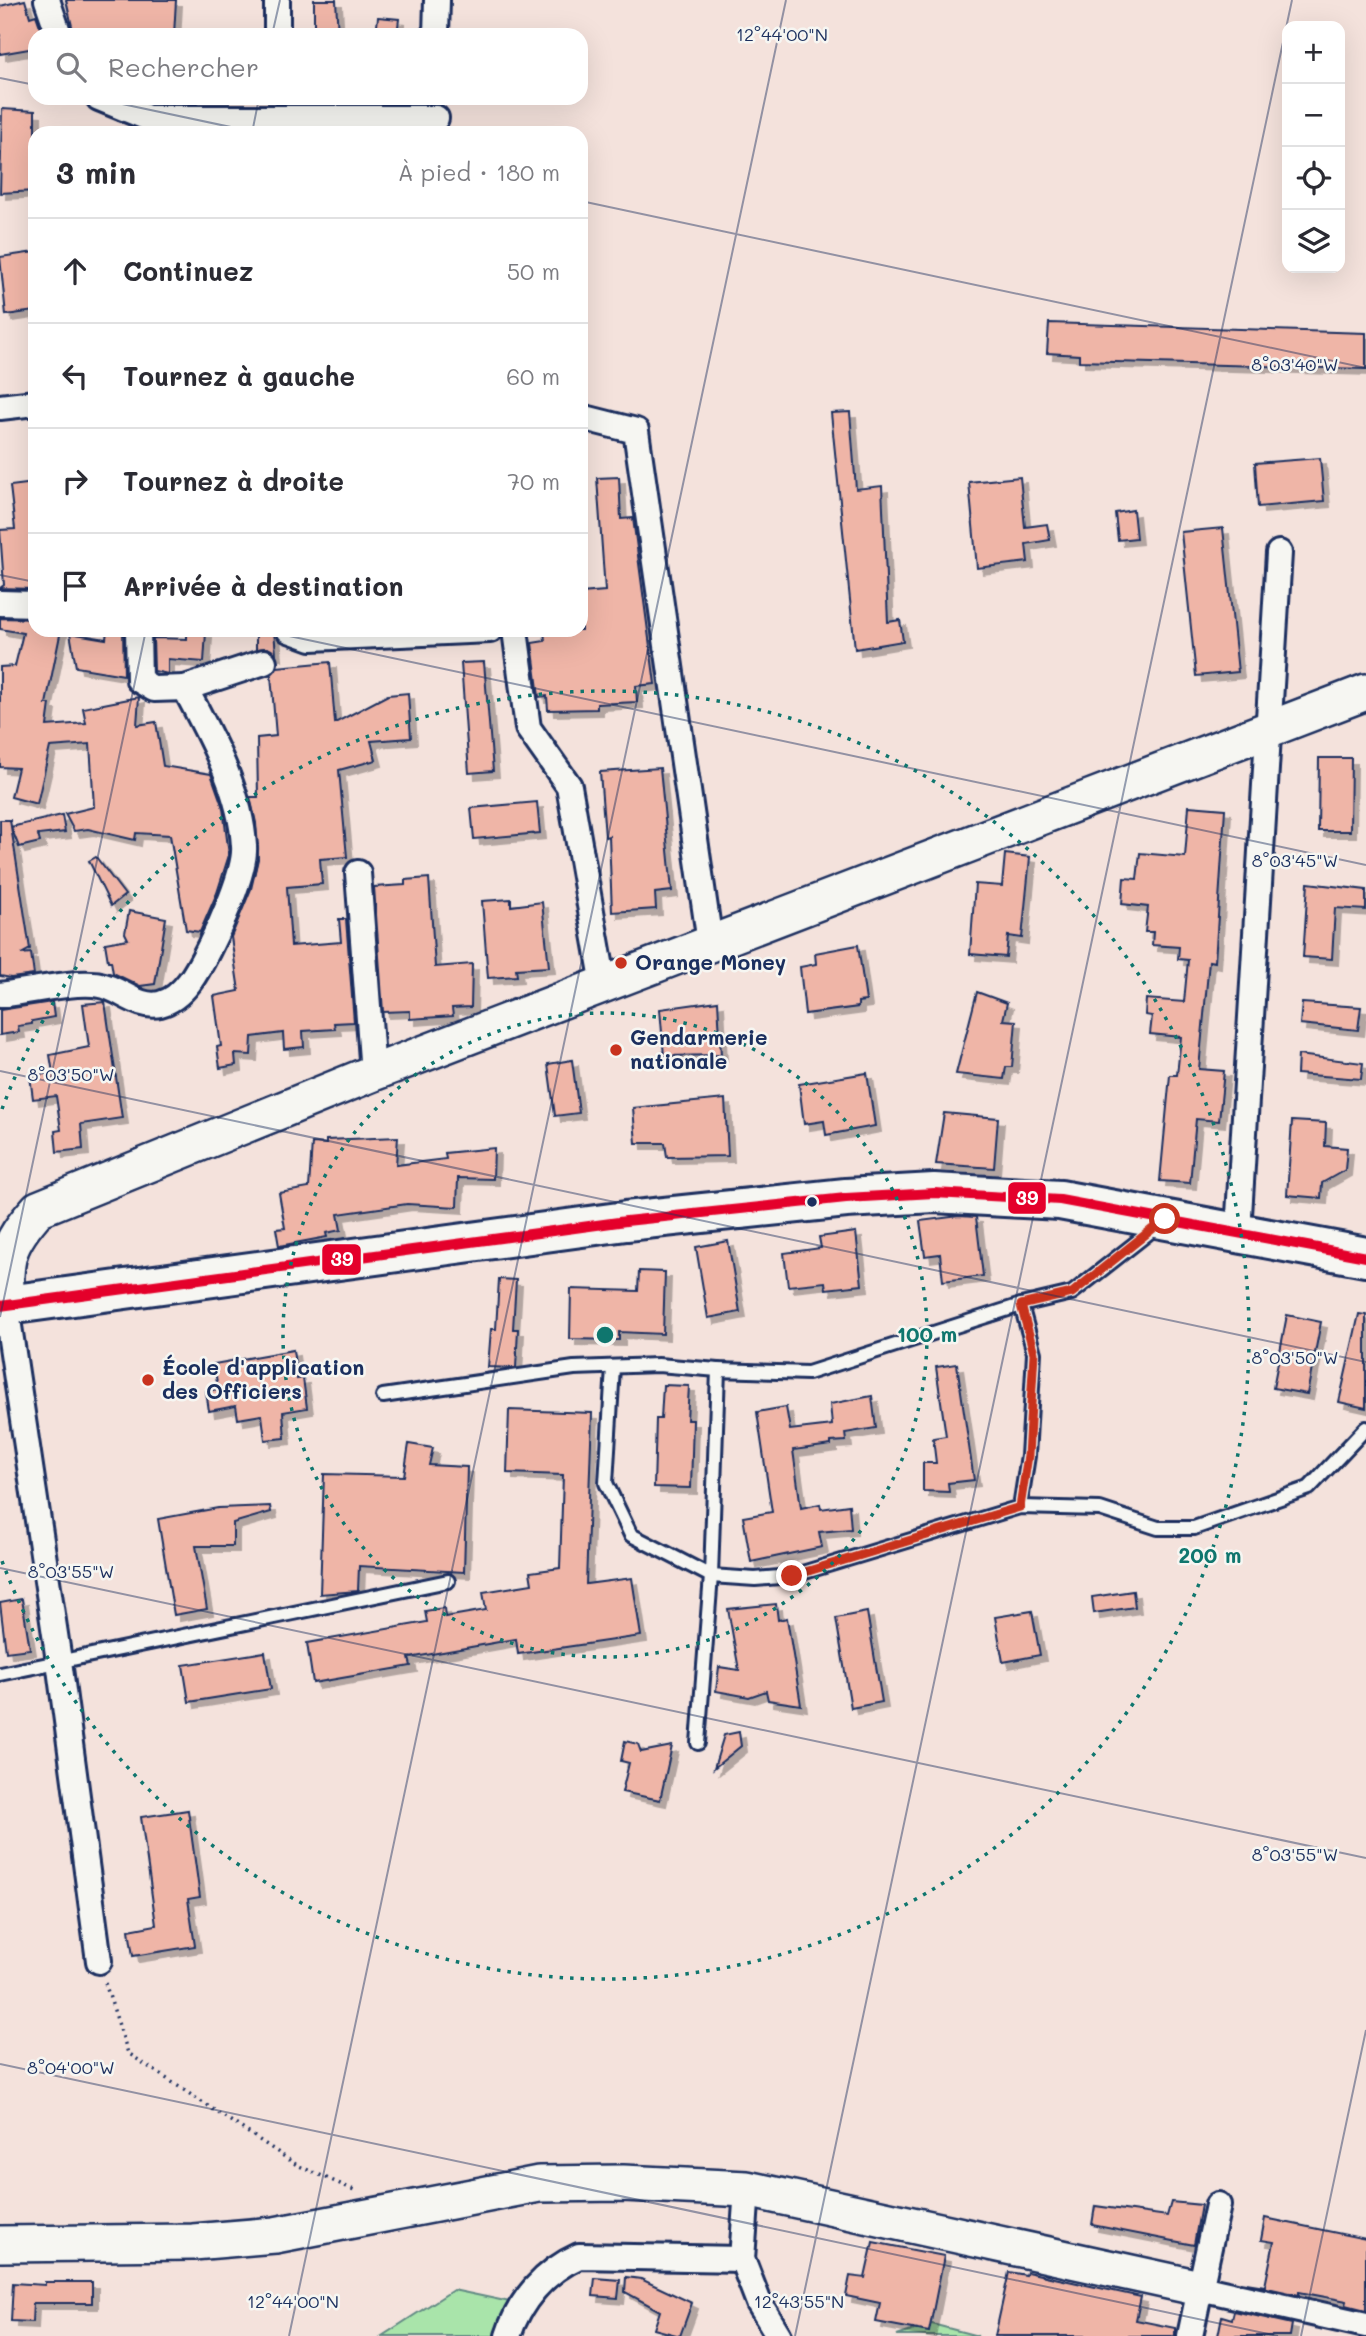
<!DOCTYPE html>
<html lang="fr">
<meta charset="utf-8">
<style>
body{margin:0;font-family:Mali,sans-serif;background:#f7f7f7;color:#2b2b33}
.controls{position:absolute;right:21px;top:21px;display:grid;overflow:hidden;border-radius:14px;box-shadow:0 7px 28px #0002}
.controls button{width:63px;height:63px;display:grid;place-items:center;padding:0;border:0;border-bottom:2px solid #e1e1e2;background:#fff;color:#2b2b33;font:35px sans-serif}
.stop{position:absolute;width:21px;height:21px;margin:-16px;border:5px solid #c8321e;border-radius:50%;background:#fff}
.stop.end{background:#c8321e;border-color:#fff;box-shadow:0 2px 7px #0008}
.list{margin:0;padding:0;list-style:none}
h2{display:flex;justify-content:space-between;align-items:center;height:91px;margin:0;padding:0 28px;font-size:30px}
h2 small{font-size:23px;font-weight:400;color:#7c7c81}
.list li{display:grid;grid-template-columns:46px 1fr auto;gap:21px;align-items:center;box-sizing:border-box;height:105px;padding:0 28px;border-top:2px solid #e1e1e2}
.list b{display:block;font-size:26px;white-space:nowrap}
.list em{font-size:23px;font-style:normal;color:#7c7c81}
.icon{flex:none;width:38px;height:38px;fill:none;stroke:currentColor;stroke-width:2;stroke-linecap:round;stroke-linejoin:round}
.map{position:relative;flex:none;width:1366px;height:2336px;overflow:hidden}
.search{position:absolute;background:#fff;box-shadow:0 7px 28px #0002;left:28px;top:28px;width:560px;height:77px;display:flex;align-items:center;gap:18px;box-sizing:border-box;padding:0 24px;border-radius:21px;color:#7c7c81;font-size:26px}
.panel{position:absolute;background:#fff;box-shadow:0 7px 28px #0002;left:28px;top:126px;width:560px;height:511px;border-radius:21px}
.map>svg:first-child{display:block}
</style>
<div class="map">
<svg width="1366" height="2336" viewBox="0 0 1366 2336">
<defs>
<filter id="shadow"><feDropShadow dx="6" dy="6" stdDeviation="0" flood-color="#0004"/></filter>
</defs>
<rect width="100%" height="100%" fill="#f4e2dc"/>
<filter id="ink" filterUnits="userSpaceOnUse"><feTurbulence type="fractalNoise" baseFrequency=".0143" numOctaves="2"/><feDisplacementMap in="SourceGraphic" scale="14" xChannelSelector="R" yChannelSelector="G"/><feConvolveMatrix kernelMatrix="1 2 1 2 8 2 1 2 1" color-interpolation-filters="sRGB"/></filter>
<g filter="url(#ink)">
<!-- green -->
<g fill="#a9e4aa" stroke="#628a84" stroke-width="2">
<path d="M453,2290l57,12 -12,34h-116z"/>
<path d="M932,2324l46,12h-81z"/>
</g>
<!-- building -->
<g fill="#efb5a7" stroke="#1b2f5e" stroke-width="2" filter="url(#shadow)">
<path d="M25,0l5,17 6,-2 7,20h-8v13l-35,6v-48z"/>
<path d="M66,0h110l-2,35h-100z"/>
<path d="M314,0h22l2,35h-24z"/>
<path d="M378,17l21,2 -2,16h-21z"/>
<path d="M2,109l33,2v80l-35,2z"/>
<path d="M35,252v59l-29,4 -6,-58z"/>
<path d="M1049,323l317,10v36l-287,-8v-6l-32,-2z"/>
<path d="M850,412l6,77 26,-3 6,136 12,-2 3,21 -48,8 -24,-236z"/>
<path d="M1320,458l4,43 -66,6 -3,-44z"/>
<path d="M619,477l2,42 12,-1 22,166 -19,2 1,16 -40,2v5l-49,1 -1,-14 -8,1 -7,-54 13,-2 -1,-11h37v-37l24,-2 -8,-113z"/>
<path d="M1020,477l5,50 22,-3 3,16 -24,4 2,18 -51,6 -8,-86z"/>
<path d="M35,483l-1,106 -34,-1 4,-3 -4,-55 15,-1 -5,-43z"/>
<path d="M1133,510l3,28 -18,2 -3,-27z"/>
<path d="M1223,528l15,144 -42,4 -15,-144z"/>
<path d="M0,618l35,1v11h26l-15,74h4l-3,22 39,-3 -3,-15 56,-11 -2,28 19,-3 7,44 48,8 12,34 6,47 -12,38 -17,39 -14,-2 -16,-95 -34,-2 -1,7 -47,-11 -14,2 -9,-17 29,-7 -4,-63 -40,3 -13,57 -26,-7 7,-29 -18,-1v-100l15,-1 8,-33 -23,-4z"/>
<path d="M107,630h16l1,45 -48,-8 -6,-34 36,6z"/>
<path d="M187,631l19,1 -2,30 -36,-3v15l-14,-3 -1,-33 34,1z"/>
<path d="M274,631l2,23 -8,-6 -12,1v-17z"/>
<path d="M330,662l5,61 53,-28 20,-2 3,45 -40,3 5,19 -37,10 8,87 -27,2 2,25 -35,3 4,59 50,-4 -2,-23h7l8,103 -20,1 1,6 -32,2 1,16 -20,2 -1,-16 -31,4 -1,18 -16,-1 1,11 -16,3 -3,-21 4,-1 -7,-50 25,-5 -8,-54 20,-48 7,-30 -2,-36 -6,-26h8l-1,-59 19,-2 -5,-61 6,-8z"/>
<path d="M484,662l9,109 -24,2 -8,-110z"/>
<path d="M1319,758h32l-1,73h-32z"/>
<path d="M660,768l12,123 -17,2 1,16 -44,3 -3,-76 -4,1 -5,-65z"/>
<path d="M537,802l3,31 -66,6 -3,-31z"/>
<path d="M1189,806l36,3 -10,153 -6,-1 -10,108 25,2 -5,50 -23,-2 -6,64 -30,-2 10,-106h7l4,-38 -31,-3 2,-18 -7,-1 1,-16 38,3 4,-42 -10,-1 1,-12 -27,-2 1,-13h-8l3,-25 -26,-3 2,-26 13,1 3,-26 45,4z"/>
<path d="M62,815l3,17 -27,3 2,7 -21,5 -8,-20z"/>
<path d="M0,820h10l20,129 -9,5 10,-1 3,22 -23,3 -11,-2z"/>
<path d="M1005,854l25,3 -8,81 -14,-2 -2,21 -36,-3 5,-70 27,2z"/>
<path d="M96,857l29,38 -14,11 -22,-45z"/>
<path d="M429,878l6,89 37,-3 -1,43 -19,1 1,8 -43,3v-8l-27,1 -9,-125 31,-2v-5z"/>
<path d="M1308,883l58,7v20l-31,-2 -3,51 -29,-2z"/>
<path d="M511,899v7l31,-4 7,65 -33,2 1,7 -29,2 -6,-77z"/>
<path d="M129,911l37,7 -11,66 -15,2 -27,-13 -2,-12h-3l-3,-18 23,-4 -3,-6z"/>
<path d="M858,945l8,56 -8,1v5l-53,7 -5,-47 16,-3 -1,-11z"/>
<path d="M977,992l30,11 -4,17 13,1 -4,46h-6l-2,12 -48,-5z"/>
<path d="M718,1001l3,54 -57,1 -4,-47z"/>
<path d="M52,1002l2,15 -22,4v3l-14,2 1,6 -19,3v-25z"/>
<path d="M105,1002l17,116 -41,6 2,25 -26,3 -2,-21 6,-1 -5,-34 -23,3 -3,-23 23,-3 -3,-18 39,-8 -6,-43z"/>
<path d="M1302,1003l59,4 -3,23 -58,-6z"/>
<path d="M1298,1055l65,8 -2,16 -64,-5z"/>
<path d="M572,1060l7,53 -24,3 -7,-52z"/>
<path d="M867,1073l8,53 -49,9 -2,-14 -20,3 -5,-40z"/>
<path d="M725,1099l3,57 -61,1 -2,-14h-29l-3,-35z"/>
<path d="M944,1113l54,5 -4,50 -58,-4z"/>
<path d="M1292,1121l34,2 -1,23 22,2 -2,22 -23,13 -1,15 -34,-3z"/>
<path d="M398,1137l-2,28 50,-6 -1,-6 49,-5 -1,31 -35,-1 -1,29 -50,-3 -69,10 3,16 -15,3 1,4 -48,9 -3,-17 9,-1 -6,-35 30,-5 3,-45 14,1v-4z"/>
<path d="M959,1216l17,1 7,59 -40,5 -3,-27 -15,2 -5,-35z"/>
<path d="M856,1232l6,53 -36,4 -1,-7 -37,4 -4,-33 37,-5 -2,-11z"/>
<path d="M728,1241l12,71 -32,6 -12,-71z"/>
<path d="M639,1271l26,1 -2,62 -44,-2v8l-49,-1 1,-50 67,2z"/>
<path d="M499,1279l17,1 -3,49h5l-2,39 -28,-1 3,-38h5z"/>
<path d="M1359,1314l7,1v93l-27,-6z"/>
<path d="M1287,1315l34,7 -14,72 -34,-6z"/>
<path d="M293,1350l4,29 6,-1 4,30 -24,4 2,26 -20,2 -3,-25 -24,4 -2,-13 -27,5 -3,-20 12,-2 -4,-25z"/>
<path d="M957,1364l17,116 -26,3 1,9 -26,-1v-28h13l-3,-25 13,-2 -10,-69z"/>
<path d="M663,1385l26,1 -2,34h6l-2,68 -37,-1 2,-68h5z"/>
<path d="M872,1396l4,32 -31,5 1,8 -15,1v3l-38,5 8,58 19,-4 1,5 28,-4 2,24 -32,3 3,15 -71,15 -8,-45 29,-5 -15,-100 29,-5 4,23 42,-5 -2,-21z"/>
<path d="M509,1410l83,3 -6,171 46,-6 9,58 -123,18 -2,-15 -107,19 2,8 -98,17 -6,-40 120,-21 -2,-11 19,-3 1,9 41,-7 -3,-18 49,-8 -2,-12 30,-4 3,-93 -56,-2z"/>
<path d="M409,1444l24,4 -4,17 38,2 -3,105 -105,-6 -1,25 -38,3 4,-120 80,2z"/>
<path d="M270,1506l1,6 -38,11v23h-37l11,63 -33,6 -16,-96 60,-11z"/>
<path d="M1133,1591l2,16 -41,6 -2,-16z"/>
<path d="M22,1599l8,50 -24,3 -6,-49z"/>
<path d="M776,1604l2,16 9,-2 14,87 -33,-5 -2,-9 -17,6 -33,-6 3,-24 20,3 -11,-61z"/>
<path d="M1032,1611l8,44 -37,7 -8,-45z"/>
<path d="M867,1612l15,90 -31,6 -15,-90z"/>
<path d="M265,1652l6,37 -82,13 -6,-37z"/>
<path d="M739,1732l2,14 -27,22 10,-33z"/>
<path d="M625,1741l13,3 3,8 31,-6 -12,54 -38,-8 7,-29 -8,-2z"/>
<path d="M188,1810l12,87 -12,2 7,47 -62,10 -4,-26 27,-5 -15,-108z"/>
<path d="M1171,2202l30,3 -7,40 -102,-20 3,-19 72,10z"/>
<path d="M1265,2218l101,21v71l-20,-5 1,-4 -48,-9v3l-59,-13 25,4 9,-44 -13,-2z"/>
<path d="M873,2242l71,14 -15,76 -53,-10 4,-19 -34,-7 4,-20 15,2z"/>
<path d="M1009,2272l17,3 1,-3 114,25 -5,23 39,8v8h-180z"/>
<path d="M626,2277l15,2 51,24 -12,33 -26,-7 6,-18 -35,-19z"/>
<path d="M595,2278l25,2 -2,18 -25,-2z"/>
<path d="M45,2282h47v21h-59l-1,19 -21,-1 2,-38 32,2z"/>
<path d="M1234,2311l58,13 -2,12h-72l4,-20 10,3z"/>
</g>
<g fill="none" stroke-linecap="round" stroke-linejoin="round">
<defs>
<g id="lane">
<path d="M613,1367l-7,116 25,52 80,41 44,3 37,-3 228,-69 80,2 58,19h36l115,-40 57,-60"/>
<path d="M383,1396l191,-28 84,-3 60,5"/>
<path d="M1020,1507l8,-51 6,-103 -13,-48"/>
<path d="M0,1674l448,-93"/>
<path d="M698,1743l13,-167 7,-206 90,3 213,-68 51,-12 84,-66"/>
</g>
<g id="street">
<path d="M47,0l12,35"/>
<path d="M277,35v-35"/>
<path d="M436,35l1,-35"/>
<path d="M99,98l49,20h288"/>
<path d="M0,407l35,-4"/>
<path d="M581,417l55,14 74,512"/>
<path d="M0,603l35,1"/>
<path d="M289,630l22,8 179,-8"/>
<path d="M515,630l13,98 41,58 35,199"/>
<path d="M185,688l79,-26"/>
<path d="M358,873l15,200"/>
<path d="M0,995c25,-3 77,-15 100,-10 20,3 38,24 60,19 24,-6 38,-34 48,-54 12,-23 38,-79 36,-104 -3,-56 -34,-110 -59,-158l-31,1 -15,-9 -1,-50"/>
<path d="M1238,1232l41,-679"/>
<path d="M6,1306l53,355 40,300"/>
<path d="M747,2189l-5,70 17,44 20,33"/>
<path d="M1200,2288l166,37"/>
<path d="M508,2336c11,-35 37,-65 71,-80l163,3"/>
<path d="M1190,2336l28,-131"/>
</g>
<g id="secondary">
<path d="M6,1306c-1,-48 -1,-60 32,-97l335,-136 993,-381"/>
<path d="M0,2244l193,-2 82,-7 264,-51 84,-1 124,6 453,99"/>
</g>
<path id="highway" d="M0,1306l626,-85 220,-23 88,-5 126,7 306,57"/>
</defs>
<!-- lane casing -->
<use href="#lane" stroke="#1b2f5e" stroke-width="18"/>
<!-- street casing -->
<use href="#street" stroke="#1b2f5e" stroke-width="30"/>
<!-- secondary casing -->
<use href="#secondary" stroke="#1b2f5e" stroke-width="40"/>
<!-- highway casing -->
<use href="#highway" stroke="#1b2f5e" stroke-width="44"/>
<!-- path -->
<path stroke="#1b2f5e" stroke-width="3.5" stroke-dasharray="2 5" stroke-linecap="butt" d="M105,1983l23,70 169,112 57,25"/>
<!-- lane -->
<use href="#lane" stroke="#f6f6f2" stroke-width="12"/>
<!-- street -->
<use href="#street" stroke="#f6f6f2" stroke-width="24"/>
<!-- secondary -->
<use href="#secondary" stroke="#f6f6f2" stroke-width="35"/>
<!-- highway -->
<use href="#highway" stroke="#f6f6f2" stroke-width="38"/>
<defs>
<path id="bus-1" d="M0,1306l626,-85 220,-23 88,-5 126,7 306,57"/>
</defs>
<!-- bus-1 casing -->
<use href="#bus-1" stroke="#f6f6f2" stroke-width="16"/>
<!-- bus-1 -->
<use href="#bus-1" stroke="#e4002b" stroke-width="10"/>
</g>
</g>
<g fill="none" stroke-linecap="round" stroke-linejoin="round" filter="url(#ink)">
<!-- route -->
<path stroke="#c8321e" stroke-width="9" d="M792,1576l228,-69 8,-51 6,-103 -13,-48 51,-12 93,-74"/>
</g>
<!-- ticks -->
<path fill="none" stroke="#1b2f5e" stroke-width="2" stroke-opacity="0.45" d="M272,35l8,-35M0,78l35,7M94,98l165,35M252,133l7,-35M581,201l785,167M0,575l35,7M261,630l1105,235M0,1071l1366,291M0,1317l146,-687M0,1568l1366,290M0,2064l1278,272M289,2336l497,-2336M795,2336l497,-2336M1301,2336l65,-306"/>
<!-- distance rings -->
<g fill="none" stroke="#0f766e" stroke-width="3.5" stroke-dasharray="3.5 7">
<circle cx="605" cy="1335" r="322"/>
<path d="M2 1109A644 644 0 1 1 2 1561"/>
</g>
<!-- markers -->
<g fill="#c8321e" stroke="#f6f6f2" stroke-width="2.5">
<circle cx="621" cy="963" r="7"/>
<circle cx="616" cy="1050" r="7"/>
<circle cx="148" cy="1380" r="7"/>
</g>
<circle fill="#1b2f5e" stroke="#f6f6f2" stroke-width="2.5" cx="812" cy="1202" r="6"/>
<g text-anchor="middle" stroke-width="5" stroke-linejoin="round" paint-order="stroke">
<!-- poi labels -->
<g font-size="21" font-weight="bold" fill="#1b2f5e" stroke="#f6f6f2" text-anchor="start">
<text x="635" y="970">Orange Money</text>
<text x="630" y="1045">Gendarmerie<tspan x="630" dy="24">nationale</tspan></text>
<text x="162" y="1375">École d'application<tspan x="162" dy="24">des Officiers</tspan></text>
</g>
</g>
<g font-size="18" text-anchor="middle" fill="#1b2f5e" stroke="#f6f6f2" stroke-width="5" stroke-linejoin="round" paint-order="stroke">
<text x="782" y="41">12°44'00"N</text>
<text x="1295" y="371">8°03'40"W</text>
<text x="1295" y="867">8°03'45"W</text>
<text x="71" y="1081">8°03'50"W</text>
<text x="1295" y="1364">8°03'50"W</text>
<text x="71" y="1578">8°03'55"W</text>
<text x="1295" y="1861">8°03'55"W</text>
<text x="71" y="2074">8°04'00"W</text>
<text x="293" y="2308">12°44'00"N</text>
<text x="799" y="2308">12°43'55"N</text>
</g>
<circle cx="605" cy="1335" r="10" fill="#0f766e" stroke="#f6f6f2" stroke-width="3.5"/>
<g font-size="21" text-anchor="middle" font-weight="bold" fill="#0f766e" stroke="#f6f6f2" stroke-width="5" stroke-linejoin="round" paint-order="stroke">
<text x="927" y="1342">100 m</text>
<text x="1210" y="1563">200 m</text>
</g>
<g stroke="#f6f6f2" stroke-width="2.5">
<rect x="1007" y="1181" width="40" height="34" rx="7" fill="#e4002b"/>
<rect x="321" y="1243" width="41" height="33" rx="7" fill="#e4002b"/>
</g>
<g font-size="19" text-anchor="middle" font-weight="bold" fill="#fff">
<text x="1027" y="1205">39</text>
<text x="342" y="1266">39</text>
</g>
</svg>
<div class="controls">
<button>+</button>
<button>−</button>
<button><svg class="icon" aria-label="locate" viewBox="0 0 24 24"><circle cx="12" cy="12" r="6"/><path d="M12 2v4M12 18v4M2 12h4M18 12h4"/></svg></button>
<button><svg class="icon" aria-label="layers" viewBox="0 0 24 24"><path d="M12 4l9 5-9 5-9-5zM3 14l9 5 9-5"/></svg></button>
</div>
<div class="stop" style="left:1165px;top:1219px"></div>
<div class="stop end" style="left:792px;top:1576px"></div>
<div class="search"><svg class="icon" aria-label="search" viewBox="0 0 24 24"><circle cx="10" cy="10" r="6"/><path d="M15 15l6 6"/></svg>Rechercher</div>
<section class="panel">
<h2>3 min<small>À pied · 180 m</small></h2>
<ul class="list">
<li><svg class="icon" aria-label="ahead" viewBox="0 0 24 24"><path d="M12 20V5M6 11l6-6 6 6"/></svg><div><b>Continuez</b></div><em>50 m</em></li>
<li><svg class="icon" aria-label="left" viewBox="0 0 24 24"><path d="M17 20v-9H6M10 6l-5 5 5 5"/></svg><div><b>Tournez à gauche</b></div><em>60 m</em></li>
<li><svg class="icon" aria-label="right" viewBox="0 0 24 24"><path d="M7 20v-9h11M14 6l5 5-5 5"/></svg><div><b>Tournez à droite</b></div><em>70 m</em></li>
<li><svg class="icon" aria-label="arrive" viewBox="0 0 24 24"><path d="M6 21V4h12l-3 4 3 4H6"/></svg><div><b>Arrivée à destination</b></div></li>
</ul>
</section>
</div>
